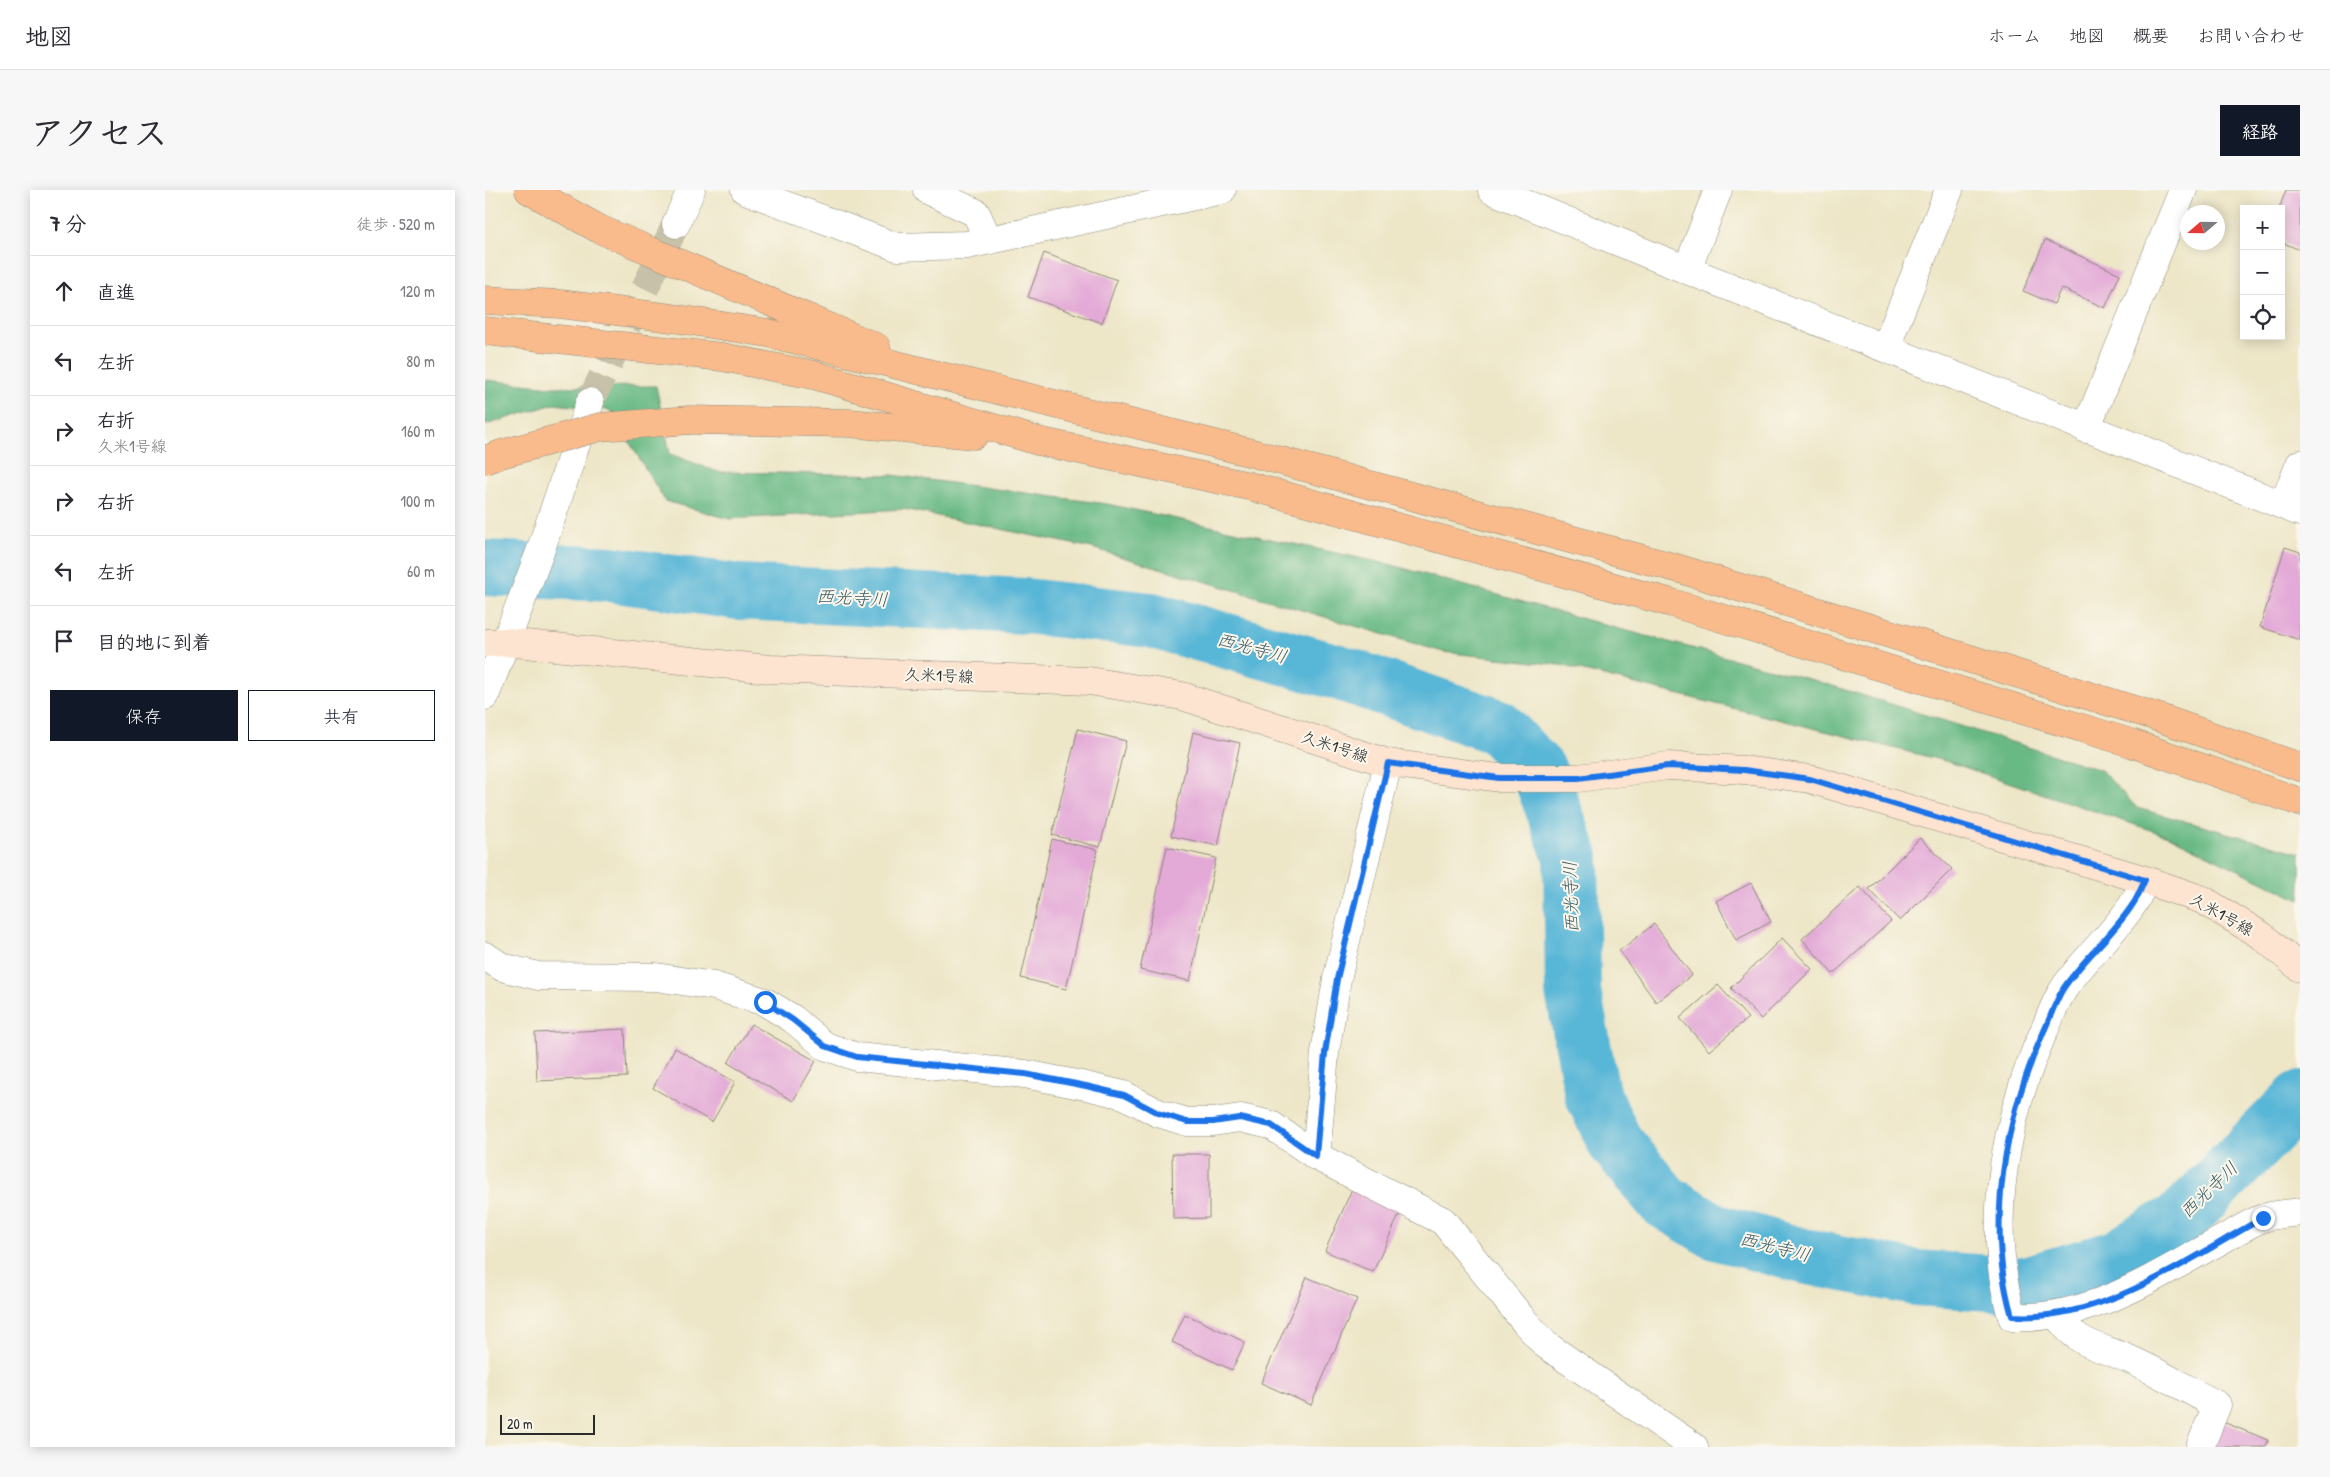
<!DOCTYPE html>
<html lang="ja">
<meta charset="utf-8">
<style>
body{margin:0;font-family:"Patrick Hand","Klee One",sans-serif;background:#f7f7f7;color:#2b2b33}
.controls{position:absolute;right:15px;top:15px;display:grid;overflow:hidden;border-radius:0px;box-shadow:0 2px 12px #0003}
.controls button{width:45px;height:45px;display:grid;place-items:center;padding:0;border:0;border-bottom:1px solid #e1e1e2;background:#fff;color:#2b2b33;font:25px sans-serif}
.compass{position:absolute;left:1695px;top:15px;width:45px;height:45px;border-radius:50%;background:#fff;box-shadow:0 2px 12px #0003;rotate:250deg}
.scale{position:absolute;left:15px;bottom:12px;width:95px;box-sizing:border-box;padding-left:5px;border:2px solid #2b2b2b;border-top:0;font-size:14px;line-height:18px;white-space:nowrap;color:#2b2b2b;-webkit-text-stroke:4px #fbf7ec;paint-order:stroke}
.stop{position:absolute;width:15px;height:15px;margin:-11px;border:4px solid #1a73e8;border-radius:50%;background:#fff}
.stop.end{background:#1a73e8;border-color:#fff;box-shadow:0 1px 5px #0008}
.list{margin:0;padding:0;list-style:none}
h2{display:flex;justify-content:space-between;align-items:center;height:65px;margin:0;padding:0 20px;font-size:21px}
h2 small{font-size:16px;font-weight:400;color:#7c7c81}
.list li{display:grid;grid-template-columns:32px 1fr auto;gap:15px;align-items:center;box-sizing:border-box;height:70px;padding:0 20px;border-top:1px solid #e1e1e2}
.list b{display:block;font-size:19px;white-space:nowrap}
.list p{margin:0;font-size:16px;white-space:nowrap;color:#7c7c81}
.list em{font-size:16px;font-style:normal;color:#7c7c81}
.actions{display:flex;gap:10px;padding:15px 20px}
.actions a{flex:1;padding:11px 0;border:1px solid #111827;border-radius:0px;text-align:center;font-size:18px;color:#111827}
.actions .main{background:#111827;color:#fff}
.icon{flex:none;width:28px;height:28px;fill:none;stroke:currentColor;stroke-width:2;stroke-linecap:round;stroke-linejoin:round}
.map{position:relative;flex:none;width:1815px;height:1257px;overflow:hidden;border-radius:0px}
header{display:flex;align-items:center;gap:30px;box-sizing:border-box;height:70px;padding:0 25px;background:#fff;border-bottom:1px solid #e1e1e2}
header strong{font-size:24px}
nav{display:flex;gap:28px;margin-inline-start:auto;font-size:18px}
.intro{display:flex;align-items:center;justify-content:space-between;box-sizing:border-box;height:120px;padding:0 30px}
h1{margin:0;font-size:35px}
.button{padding:12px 22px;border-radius:0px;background:#111827;color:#fff;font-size:18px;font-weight:700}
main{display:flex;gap:30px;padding:0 30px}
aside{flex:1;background:#fff;border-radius:0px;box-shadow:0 2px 12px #0003}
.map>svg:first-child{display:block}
</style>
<header>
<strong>地図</strong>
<nav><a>ホーム</a><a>地図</a><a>概要</a><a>お問い合わせ</a></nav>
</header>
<div class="intro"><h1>アクセス</h1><a class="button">経路</a></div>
<main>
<aside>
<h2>7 分<small>徒歩 · 520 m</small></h2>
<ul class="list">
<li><svg class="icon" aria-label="ahead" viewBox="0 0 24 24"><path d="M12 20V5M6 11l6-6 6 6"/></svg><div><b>直進</b></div><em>120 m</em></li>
<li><svg class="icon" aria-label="left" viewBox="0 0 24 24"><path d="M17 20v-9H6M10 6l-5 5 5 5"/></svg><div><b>左折</b></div><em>80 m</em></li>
<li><svg class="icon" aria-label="right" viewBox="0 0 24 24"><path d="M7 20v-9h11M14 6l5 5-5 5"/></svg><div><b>右折</b><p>久米1号線</p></div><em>160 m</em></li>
<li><svg class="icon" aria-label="right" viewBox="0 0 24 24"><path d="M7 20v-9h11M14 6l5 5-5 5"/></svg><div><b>右折</b></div><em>100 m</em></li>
<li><svg class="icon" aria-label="left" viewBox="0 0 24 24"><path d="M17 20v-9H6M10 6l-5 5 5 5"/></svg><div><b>左折</b></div><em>60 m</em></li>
<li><svg class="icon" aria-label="arrive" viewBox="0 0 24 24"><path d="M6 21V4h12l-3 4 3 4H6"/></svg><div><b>目的地に到着</b></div></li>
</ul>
<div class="actions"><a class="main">保存</a><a>共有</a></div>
</aside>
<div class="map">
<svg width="1815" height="1257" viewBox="0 0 1815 1257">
<rect width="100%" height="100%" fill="#fbf7ec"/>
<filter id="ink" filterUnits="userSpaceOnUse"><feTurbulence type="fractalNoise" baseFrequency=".02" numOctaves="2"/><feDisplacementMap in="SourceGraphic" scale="10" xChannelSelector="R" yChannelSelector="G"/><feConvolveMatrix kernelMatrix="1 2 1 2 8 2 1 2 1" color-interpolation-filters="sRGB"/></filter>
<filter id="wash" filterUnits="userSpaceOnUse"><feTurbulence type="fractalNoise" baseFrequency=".0096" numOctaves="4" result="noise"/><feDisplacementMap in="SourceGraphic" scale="20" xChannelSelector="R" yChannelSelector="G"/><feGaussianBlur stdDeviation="1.12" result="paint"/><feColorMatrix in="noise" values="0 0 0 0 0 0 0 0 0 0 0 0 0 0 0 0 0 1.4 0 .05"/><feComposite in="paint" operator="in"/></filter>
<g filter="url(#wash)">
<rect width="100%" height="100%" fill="#ede6c7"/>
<!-- forest -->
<path fill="#69b984" stroke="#4a7258" d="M0,190l66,7 105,-1 14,68 48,18 174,3 215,29 285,61 209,59 219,58 281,88 36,38 163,45v47l-129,-63 -222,-75 -389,-97 -117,-13 -351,-104 -188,-39 -174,10 -65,-18 -55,-91 -56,-6 -69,21z"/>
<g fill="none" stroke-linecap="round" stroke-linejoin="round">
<!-- river -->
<path stroke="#59b6d7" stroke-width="56" d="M0,378l125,6 129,18 286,14 126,14 187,52 160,55 41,44 32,86 2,134 19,102 23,49 49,59 52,31 87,24 113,22 106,7 94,-27 66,-40 118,-119"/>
</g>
<g id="blocks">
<!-- building -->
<g fill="#e3a9d7">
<path d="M1801,0h14v60l-19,-8v-33h-2z"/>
<path d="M1560,50l75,34 -15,34 -44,-20 -7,16 -31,-13z"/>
<path d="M559,63l73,27 -15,43 -74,-26z"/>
<path d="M1800,357l15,5v88l-40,-13z"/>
<path d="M593,539l48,12 -26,106 -48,-12z"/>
<path d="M708,542l47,11 -22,103 -47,-10z"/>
<path d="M1435,648l32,31 -52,52 -31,-32z"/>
<path d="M567,649l46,11 -32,139 -45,-11z"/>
<path d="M682,657l49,11 -26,123 -50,-11z"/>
<path d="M1266,693l20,39 -35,18 -20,-39z"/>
<path d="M1375,697l31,34 -58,53 -31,-35z"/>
<path d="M1169,734l38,51 -36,27 -37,-51z"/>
<path d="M1297,748l30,31 -51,50 -30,-31z"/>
<path d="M1233,795l30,33 -39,33 -29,-33z"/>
<path d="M266,834l65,37 -23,40 -65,-38z"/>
<path d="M140,839l2,48 -90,4 -2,-48z"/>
<path d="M190,858l60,34 -23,40 -59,-34z"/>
<path d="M687,964h37v64l-36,1z"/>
<path d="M867,999l49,22 -28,61 -48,-21z"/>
<path d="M822,1087l50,22 -46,106 -50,-22z"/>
<path d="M700,1124l60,28 -13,28 -60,-28z"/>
<path d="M1738,1232l45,18 -2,7h-53z"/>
</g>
</g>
</g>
<g filter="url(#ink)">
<use href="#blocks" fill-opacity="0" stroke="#8c8879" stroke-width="1"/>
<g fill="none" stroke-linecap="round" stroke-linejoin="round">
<!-- street-tunnel -->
<path stroke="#c6c1a8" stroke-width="28" stroke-dasharray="28 14" stroke-linecap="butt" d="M105,212l86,-178"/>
<defs>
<g id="street">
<path d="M260,0l152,57 70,-2 255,-55"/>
<path d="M442,0l49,23 12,26"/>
<path d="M1007,0l195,80 613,242"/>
<path d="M191,34l15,-34"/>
<path d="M1202,80l31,-80"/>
<path d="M1401,157l63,-157"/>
<path d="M1601,239l97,-239"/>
<path d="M1798,315l17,-41"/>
<path d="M0,506l55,-144 50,-150"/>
<path d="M1660,690c-4,8 -7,17 -12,24 -20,31 -50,55 -70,86 -8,12 -13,28 -19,41 -39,87 -59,192 -32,286 75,4 140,-39 204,-74 15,-8 31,-19 47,-25 11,-4 25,-4 37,-6"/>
<path d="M0,766l17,11 36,9 118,1 58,9 51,16 28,17 32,27 32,11 168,17 61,12 38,9 34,18 29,9h26l27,-4 31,7 45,31 127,65 81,100 22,24 148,102"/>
<path d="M831,966l9,-103 12,-74 51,-216"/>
<path d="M1572,1125c20,31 43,31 74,45 29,13 57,30 86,45l-17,42"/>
</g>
<path id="secondary" d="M0,453l21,-1 264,27 319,12 93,15 206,67 111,15h79l90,-12 76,4 66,9 335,101 58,20 59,36 38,32"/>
<g id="highway">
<path d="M44,0l70,39 277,118"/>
<path d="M0,110l75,4 112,14 96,15 488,121 424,115 471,146 149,52"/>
<path d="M0,141l237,26 92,18 224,66 211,45 423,117 459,140 169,59"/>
<path d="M205,230l159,3 125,12"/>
</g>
</defs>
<!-- street casing -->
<use href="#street" stroke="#8c8879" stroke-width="29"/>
<!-- secondary casing -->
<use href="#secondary" stroke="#8c8879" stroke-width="29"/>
<!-- highway casing -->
<use href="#highway" stroke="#8c8879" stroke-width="29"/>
<!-- street -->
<use href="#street" stroke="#fff" stroke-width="28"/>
<!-- secondary -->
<use href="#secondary" stroke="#fde4d1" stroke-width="28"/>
<!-- highway -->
<use href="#highway" stroke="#fabb8c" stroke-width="28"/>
<defs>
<path id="highway-bridge" d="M0,270l16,-6 99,-27 90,-7"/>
</defs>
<!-- highway-bridge casing -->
<use href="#highway-bridge" stroke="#8c8879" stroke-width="29" stroke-linecap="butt"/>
<!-- highway-bridge -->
<use href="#highway-bridge" stroke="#fabb8c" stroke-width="28"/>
</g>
</g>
<g fill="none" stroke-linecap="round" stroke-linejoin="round" filter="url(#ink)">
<!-- route -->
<path stroke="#1a73e8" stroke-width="6" d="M280,812l28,18 32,26 32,11 168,17 61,12 38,9 34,18 29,9h26l27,-4 31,7 45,31 9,-103 12,-74 51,-216 111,15h79l90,-12 76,4 66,9 335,101c-4,8 -7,17 -12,24 -20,31 -50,55 -70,85 -8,13 -13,29 -19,42 -39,87 -59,192 -32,285 91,6 174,-56 251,-98"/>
</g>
<g text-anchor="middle" stroke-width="4" stroke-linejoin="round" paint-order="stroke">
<!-- street labels -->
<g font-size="16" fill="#2b2b2b" stroke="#fbf7ec">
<text transform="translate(454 485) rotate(2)" y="6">久米1号線</text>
<text transform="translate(850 556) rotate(18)" y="6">久米1号線</text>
<text transform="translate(1737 724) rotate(29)" y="6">久米1号線</text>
</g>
<!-- water labels -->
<g font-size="18" font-style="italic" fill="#3b5c67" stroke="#fbf7ec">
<text transform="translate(367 408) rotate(3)" y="6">西光寺川</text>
<text transform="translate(767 458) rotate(15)" y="6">西光寺川</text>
<text transform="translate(1086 707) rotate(-92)" y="6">西光寺川</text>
<text transform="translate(1724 1000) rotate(-44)" y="6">西光寺川</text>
<text transform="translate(1290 1057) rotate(14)" y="6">西光寺川</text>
</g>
</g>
</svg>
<div class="controls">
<button>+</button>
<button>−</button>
<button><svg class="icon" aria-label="locate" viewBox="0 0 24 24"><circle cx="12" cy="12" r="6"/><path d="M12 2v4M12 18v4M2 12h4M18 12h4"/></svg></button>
</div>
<svg class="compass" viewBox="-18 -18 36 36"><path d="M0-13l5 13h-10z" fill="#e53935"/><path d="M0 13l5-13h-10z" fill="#7c7c81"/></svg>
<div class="scale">20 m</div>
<div class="stop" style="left:280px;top:812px"></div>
<div class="stop end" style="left:1778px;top:1028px"></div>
</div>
</main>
